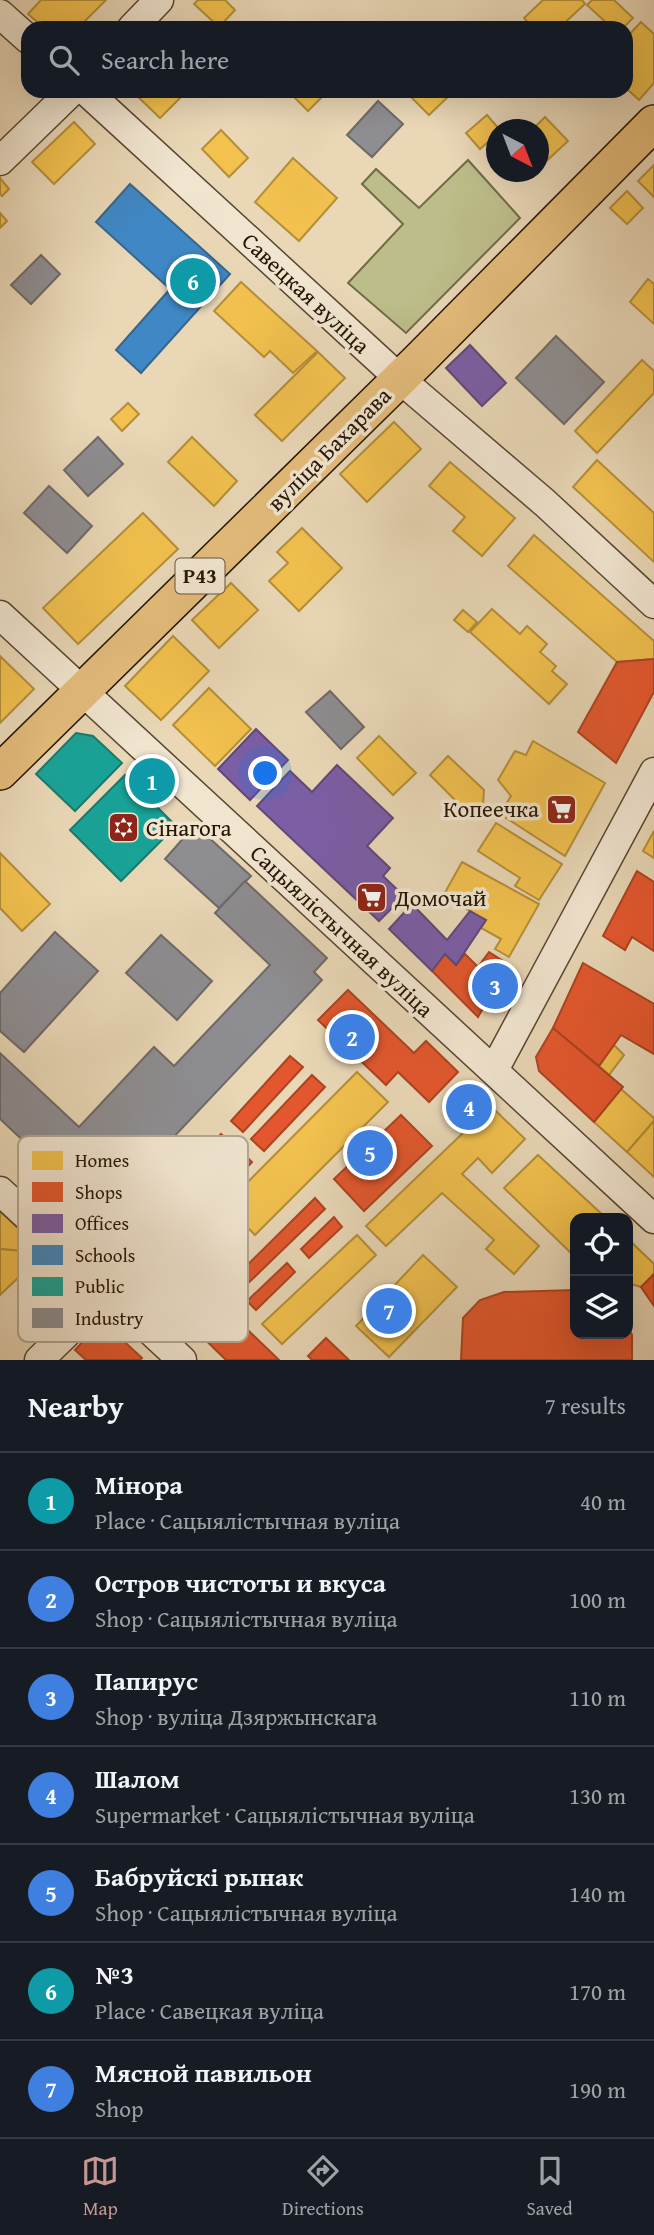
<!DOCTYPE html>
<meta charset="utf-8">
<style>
body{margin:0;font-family:"Gentium Book Plus",serif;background:#20242c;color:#f1f3f6}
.controls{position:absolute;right:21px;bottom:21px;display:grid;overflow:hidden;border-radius:14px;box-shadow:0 7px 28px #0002}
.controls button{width:63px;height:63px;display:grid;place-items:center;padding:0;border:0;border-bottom:2px solid #363941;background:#171b24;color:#f1f3f6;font:35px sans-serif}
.compass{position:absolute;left:486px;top:119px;width:63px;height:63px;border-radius:50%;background:#171b24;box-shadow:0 7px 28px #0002;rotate:138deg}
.you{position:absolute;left:266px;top:774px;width:24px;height:24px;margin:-18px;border:5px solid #fff;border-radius:50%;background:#1a73e8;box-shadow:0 0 0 10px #1a73e833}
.badge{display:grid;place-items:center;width:46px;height:46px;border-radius:50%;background:#c59692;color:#fff;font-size:23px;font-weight:700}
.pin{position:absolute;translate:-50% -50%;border:4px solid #fff;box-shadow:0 2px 7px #0006}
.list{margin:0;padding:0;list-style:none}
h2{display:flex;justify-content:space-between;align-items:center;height:91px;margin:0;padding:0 28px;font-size:30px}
h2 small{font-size:23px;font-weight:400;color:#9ea1a6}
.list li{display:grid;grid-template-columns:46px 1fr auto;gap:21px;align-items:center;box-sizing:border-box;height:98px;padding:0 28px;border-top:2px solid #363941}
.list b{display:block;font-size:26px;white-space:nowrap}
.list p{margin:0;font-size:23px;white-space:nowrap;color:#9ea1a6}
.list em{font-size:23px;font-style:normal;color:#9ea1a6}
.icon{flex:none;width:38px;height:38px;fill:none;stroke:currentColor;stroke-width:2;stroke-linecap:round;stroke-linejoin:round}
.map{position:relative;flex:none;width:654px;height:1360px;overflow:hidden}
.search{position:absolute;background:#171b24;box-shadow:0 7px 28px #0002;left:21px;right:21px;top:21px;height:77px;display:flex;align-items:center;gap:18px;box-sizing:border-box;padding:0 24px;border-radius:21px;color:#9ea1a6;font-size:26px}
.sheet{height:777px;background:#171b24}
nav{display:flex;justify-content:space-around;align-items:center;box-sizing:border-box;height:98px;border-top:2px solid #363941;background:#171b24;font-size:19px;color:#9ea1a6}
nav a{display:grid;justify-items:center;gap:4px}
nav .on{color:#c59692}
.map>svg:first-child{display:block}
</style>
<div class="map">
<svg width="654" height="1360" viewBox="0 0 654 1360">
<rect width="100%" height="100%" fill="#e9d7b6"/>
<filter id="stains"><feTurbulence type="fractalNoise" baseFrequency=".00286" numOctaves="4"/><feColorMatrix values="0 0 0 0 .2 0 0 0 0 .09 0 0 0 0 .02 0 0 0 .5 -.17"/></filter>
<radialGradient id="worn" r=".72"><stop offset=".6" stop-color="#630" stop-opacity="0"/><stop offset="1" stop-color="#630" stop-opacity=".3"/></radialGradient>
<!-- green -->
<path fill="#bcbd8a" stroke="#706a47" stroke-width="2" d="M468,160l52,58 -114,115 -58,-50 55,-59 -41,-40 14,-15 43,39z"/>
<!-- homes -->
<g fill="#f2c14e" stroke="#b48e38" stroke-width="2">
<path d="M41,0h65l-28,28h-34l-16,-14z"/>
<path d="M198,0h27l10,10 -16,17 -25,-23z"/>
<path d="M543,0h39l3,4 -26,24h-26l-9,-10z"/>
<path d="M592,0h22l19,18 -10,10h-11l-25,-23z"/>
<path d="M641,22l13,12v49l-15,17 -13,-12v-50z"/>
<path d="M132,91h41l7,7 -20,20z"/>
<path d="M288,91h40l-20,20z"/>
<path d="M405,91h49l-25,24z"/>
<path d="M487,115l13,15h-4v5l-16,14 -14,-16z"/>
<path d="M545,117l23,24 -30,28v-39h-6z"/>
<path d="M74,122l21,22 -41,40 -22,-22z"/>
<path d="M221,130l27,28 -19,19 -27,-28z"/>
<path d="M293,158l44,40 -38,43 -44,-39z"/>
<path d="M654,165v32l-16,-16z"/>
<path d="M0,178l9,11 -7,7 -2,-2z"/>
<path d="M627,191l16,17 -16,16 -17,-16z"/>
<path d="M0,213l7,8 -7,7z"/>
<path d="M648,279l6,5v40l-24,-22z"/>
<path d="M241,282l76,69 -24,22 -23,-22 -6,6 -50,-46z"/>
<path d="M318,352l27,26 -63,63 -27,-26z"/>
<path d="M642,360l12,11v22l-57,60 -22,-22z"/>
<path d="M128,403l11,11 -17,17 -11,-12z"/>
<path d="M394,422l27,27 -54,53 -27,-28z"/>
<path d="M192,437l45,44 -23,25 -46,-44z"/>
<path d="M597,460l57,53v49l-81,-75z"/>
<path d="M450,462l65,56 -33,38 -29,-25 12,-14 -36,-31z"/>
<path d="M143,513l35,36 -100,95 -35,-36z"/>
<path d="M302,528l40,40 -43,43 -30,-30 19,-18 -11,-11z"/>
<path d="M534,535l120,106v18l-37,3 -109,-96z"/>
<path d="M231,583l27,27 -39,38 -27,-28z"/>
<path d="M492,609l28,25 7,-8 20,18 -7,8 16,14 -4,5 15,13 -18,20 -79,-72z"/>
<path d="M463,610l14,12 -9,10 -14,-12z"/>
<path d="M173,636l36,35 -48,49 -36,-34z"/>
<path d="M0,656l34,33 -34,34z"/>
<path d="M209,688l42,41 -36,37 -42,-41z"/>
<path d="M379,736l37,37 -23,22 -36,-37z"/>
<path d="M533,741l72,42 -40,73 -65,-42 11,-18 -13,-16 17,-29 11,4z"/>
<path d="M448,756l36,34 -1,14 -12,12 -41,-41z"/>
<path d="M496,823l66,41 -23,36 -24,-14 5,-8 -42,-27z"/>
<path d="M654,831v27l-11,-7z"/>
<path d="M0,853l50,51 -28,27 -22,-23z"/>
<path d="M462,862l77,42 -30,53 -14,-8 6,-10 -20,-11 5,-8 -43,-24z"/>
<path d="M614,1045l10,10 -15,20 -10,-9z"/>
<path d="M357,1072l31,30 -133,133 -30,-30z"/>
<path d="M621,1089l33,29v3l-27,31 -33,-30z"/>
<path d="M474,1090l51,49 -33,34 -14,-15 -16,16 77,72 -25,28 -28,-25 8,-9 -52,-47 -56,53 -20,-20 99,-95 -17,-15z"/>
<path d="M654,1121v56l-27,-25z"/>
<path d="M538,1155l68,63h-31v39l-71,-69z"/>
<path d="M0,1212h1l43,41 -44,-4z"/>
<path d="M357,1235l19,20 -94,89 -20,-20z"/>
<path d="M628,1239l26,25v10l-13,13 -13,-4z"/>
<path d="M0,1249l44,4 -44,42z"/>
<path d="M423,1255l34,32 -68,70 -33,-31z"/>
</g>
<!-- shops -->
<g fill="#e4572e" stroke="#ab4421" stroke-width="2">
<path d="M654,659v33l-38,71 -38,-31 39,-70z"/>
<path d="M637,871l17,11v69l-22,-14 -7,13 -22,-14z"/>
<path d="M489,952l19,12 -30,53 -46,-46 13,-17 11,11 9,-11 13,13z"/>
<path d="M583,963l71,41v50l-33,-19 -22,31 -46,-38z"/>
<path d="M348,990l66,63 12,-12 32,31 -29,30 -31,-30 -12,13 -68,-65z"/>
<path d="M553,1028l70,59 -29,35 -55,-51 -3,-14z"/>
<path d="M290,1056l13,11 -60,65 -12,-11z"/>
<path d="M312,1075l13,12 -61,64 -13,-12z"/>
<path d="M401,1115l31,31 -68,65 -30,-32z"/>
<path d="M221,1134l11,10 -60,67 -11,-11z"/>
<path d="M241,1152l11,10 -60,66 -11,-10z"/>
<path d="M315,1198l10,11 -85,82 -10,-9z"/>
<path d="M334,1217l8,10 -33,31 -8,-9z"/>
<path d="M151,1237l128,123h-53l-100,-97z"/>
<path d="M287,1263l8,9 -39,38 -9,-9z"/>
<path d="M654,1274v32l-13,-19z"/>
<path d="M575,1290v44h53v-7l4,8v25h-171l2,-42 17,-18 24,-8z"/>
<path d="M102,1321l40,37 -2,2h-54l-11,-10z"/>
<path d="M326,1338l23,22h-37l-4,-4z"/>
</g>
<!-- offices -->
<g fill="#7b5ea7" stroke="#614876" stroke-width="2">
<path d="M470,345l36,38 -24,23 -36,-38z"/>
<path d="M256,729l32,31 -38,40 -32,-31z"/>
<path d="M337,765l56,53 -26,28 23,22 -7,8 21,20 -25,25 -122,-115 33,-35 22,21z"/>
<path d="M412,904l35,36 23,-29 16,9 -30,45 -11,-11 -13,17 -43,-42z"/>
</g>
<!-- schools -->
<path fill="#3f88c5" stroke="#37668b" stroke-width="2" d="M130,184l100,90 -89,99 -25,-23 54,-61 -74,-67z"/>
<!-- public -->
<g fill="#17a398" stroke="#1b796c" stroke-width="2">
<path d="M76,733l17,3 29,27 -47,48 -39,-37z"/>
<path d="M125,775l51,51 -55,55 -51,-51z"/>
</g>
<!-- industry -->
<g fill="#8d8d92" stroke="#6e6967" stroke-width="2">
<path d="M378,101l25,23 -31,33 -25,-22z"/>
<path d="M41,255l19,19 -29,30 -20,-19z"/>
<path d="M556,336l48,46 -40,42 -48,-46z"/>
<path d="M98,437l25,27 -35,32 -24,-26z"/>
<path d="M49,486l43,40 -25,27 -43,-40z"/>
<path d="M330,691l34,36 -23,22 -35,-37z"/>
<path d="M195,825l56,51 -32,32 -54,-49z"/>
<path d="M245,881l82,77 -13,14 8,8 -221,234 -101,-95v-66l79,74 75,-80 20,19 96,-101 -55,-52z"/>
<path d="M55,932l43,39 -74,81 -24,-21v-38z"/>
<path d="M161,935l51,46 -35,39 -51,-47z"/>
</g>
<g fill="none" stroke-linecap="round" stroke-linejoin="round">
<defs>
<g id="minor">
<path d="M0,14l28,25"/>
<path d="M132,28l27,-28"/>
<path d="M86,91l314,288 145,124 109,101"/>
<path d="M0,161l72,-70"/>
<path d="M0,615l654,604"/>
<path d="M494,1070l160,-298"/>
<path d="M0,1191l182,169"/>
<path d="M39,1360l70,-68"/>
</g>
<path id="major" d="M0,772l419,-412 235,-237"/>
</defs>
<!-- minor casing -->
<use href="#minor" stroke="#564630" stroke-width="31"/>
<!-- major casing -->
<use href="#major" stroke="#251604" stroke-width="38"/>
<!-- minor -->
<use href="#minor" stroke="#f1e5d0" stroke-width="28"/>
<!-- major -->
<use href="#major" stroke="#e4bc7b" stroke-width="35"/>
</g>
<!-- icons -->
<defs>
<symbol id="supermarket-square" viewBox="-11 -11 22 22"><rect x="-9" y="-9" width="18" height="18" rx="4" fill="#8f2418" stroke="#f1e5d0"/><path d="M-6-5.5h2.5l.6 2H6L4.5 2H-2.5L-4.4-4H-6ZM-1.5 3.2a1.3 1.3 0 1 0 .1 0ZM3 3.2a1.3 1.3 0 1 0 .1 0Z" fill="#fff"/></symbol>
<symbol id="synagogue-square" viewBox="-11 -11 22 22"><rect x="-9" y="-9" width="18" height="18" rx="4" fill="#8f2418" stroke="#f1e5d0"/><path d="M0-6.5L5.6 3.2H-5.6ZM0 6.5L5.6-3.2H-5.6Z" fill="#fff"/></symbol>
</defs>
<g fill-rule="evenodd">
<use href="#supermarket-square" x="544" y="792" width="35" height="35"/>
<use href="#synagogue-square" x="106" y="810" width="35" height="35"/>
<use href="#supermarket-square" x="354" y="880" width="35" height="35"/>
</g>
<g text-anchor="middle" stroke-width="7" stroke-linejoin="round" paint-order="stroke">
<!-- shield labels -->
<rect fill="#f1e5d0" stroke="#625441" stroke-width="2" x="175.5" y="558.5" width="49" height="35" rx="5"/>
<g font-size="21" font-weight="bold" fill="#251604">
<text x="200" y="583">Р43</text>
</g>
<!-- street labels -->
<g font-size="23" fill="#251604" stroke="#f1e5d0">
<text transform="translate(306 293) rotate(43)" y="8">Савецкая вуліца</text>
<text transform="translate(329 449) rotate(-45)" y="8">вуліца Бахарава</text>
<text transform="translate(342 931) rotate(43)" y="8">Сацыялістычная вуліца</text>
</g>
<!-- poi labels -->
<g font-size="23" fill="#251604" stroke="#f1e5d0" text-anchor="start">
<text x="539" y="817" text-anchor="end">Копеечка</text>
<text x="146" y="836">Сінагога</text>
<text x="395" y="906">Домочай</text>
</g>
</g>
<!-- legend -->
<rect x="18" y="1136" width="230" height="206" rx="10" fill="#f1e5d0" stroke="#b4a793" stroke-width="2"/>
<rect x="32" y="1151" width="31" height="19" fill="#f2c14e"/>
<rect x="32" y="1182" width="31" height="20" fill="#e4572e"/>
<rect x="32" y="1214" width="31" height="19" fill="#7b5ea7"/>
<rect x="32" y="1245" width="31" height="20" fill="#3f88c5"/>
<rect x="32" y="1277" width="31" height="19" fill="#17a398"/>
<rect x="32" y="1308" width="31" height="20" fill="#8d8d92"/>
<g font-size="19" fill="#251604">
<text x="75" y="1167">Homes</text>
<text x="75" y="1199">Shops</text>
<text x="75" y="1230">Offices</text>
<text x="75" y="1262">Schools</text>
<text x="75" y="1293">Public</text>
<text x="75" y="1325">Industry</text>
</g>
<rect width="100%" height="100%" filter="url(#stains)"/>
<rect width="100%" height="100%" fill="url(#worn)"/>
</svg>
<div class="controls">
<button><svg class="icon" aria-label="locate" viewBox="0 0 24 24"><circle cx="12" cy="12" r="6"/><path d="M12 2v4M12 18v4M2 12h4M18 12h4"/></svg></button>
<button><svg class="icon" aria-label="layers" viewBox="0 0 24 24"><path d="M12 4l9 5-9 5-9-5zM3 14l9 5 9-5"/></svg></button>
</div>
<svg class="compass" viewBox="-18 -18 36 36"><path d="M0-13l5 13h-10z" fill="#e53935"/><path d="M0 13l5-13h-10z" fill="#9ea1a6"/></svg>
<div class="you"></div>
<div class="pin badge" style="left:152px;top:781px;background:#0f9aa8">1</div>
<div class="pin badge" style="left:352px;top:1037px;background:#3f7fe0">2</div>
<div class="pin badge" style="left:495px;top:986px;background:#3f7fe0">3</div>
<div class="pin badge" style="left:469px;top:1107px;background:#3f7fe0">4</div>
<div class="pin badge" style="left:370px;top:1153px;background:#3f7fe0">5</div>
<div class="pin badge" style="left:193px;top:281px;background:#0f9aa8">6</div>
<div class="pin badge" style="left:389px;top:1311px;background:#3f7fe0">7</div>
<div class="search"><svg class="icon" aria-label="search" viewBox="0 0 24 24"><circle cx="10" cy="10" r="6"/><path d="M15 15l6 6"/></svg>Search here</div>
</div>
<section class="sheet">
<h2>Nearby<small>7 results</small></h2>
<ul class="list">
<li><span class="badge" style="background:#0f9aa8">1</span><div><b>Мінора</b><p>Place · Сацыялістычная вуліца</p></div><em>40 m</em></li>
<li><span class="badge" style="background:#3f7fe0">2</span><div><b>Остров чистоты и вкуса</b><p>Shop · Сацыялістычная вуліца</p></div><em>100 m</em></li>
<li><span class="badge" style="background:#3f7fe0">3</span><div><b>Папирус</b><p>Shop · вуліца Дзяржынскага</p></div><em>110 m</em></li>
<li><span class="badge" style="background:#3f7fe0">4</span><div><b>Шалом</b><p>Supermarket · Сацыялістычная вуліца</p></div><em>130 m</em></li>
<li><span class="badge" style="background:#3f7fe0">5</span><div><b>Бабруйскі рынак</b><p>Shop · Сацыялістычная вуліца</p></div><em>140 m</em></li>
<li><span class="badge" style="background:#0f9aa8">6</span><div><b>№3</b><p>Place · Савецкая вуліца</p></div><em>170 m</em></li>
<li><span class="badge" style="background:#3f7fe0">7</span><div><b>Мясной павильон</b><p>Shop</p></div><em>190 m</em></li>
</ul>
</section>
<nav>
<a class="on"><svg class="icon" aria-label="map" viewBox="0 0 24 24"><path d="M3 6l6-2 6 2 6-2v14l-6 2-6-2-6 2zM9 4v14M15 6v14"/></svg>Map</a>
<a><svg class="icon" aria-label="directions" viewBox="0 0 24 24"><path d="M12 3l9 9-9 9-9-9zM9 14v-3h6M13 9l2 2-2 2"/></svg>Directions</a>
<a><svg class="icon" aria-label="saved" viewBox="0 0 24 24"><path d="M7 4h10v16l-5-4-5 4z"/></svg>Saved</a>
</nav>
